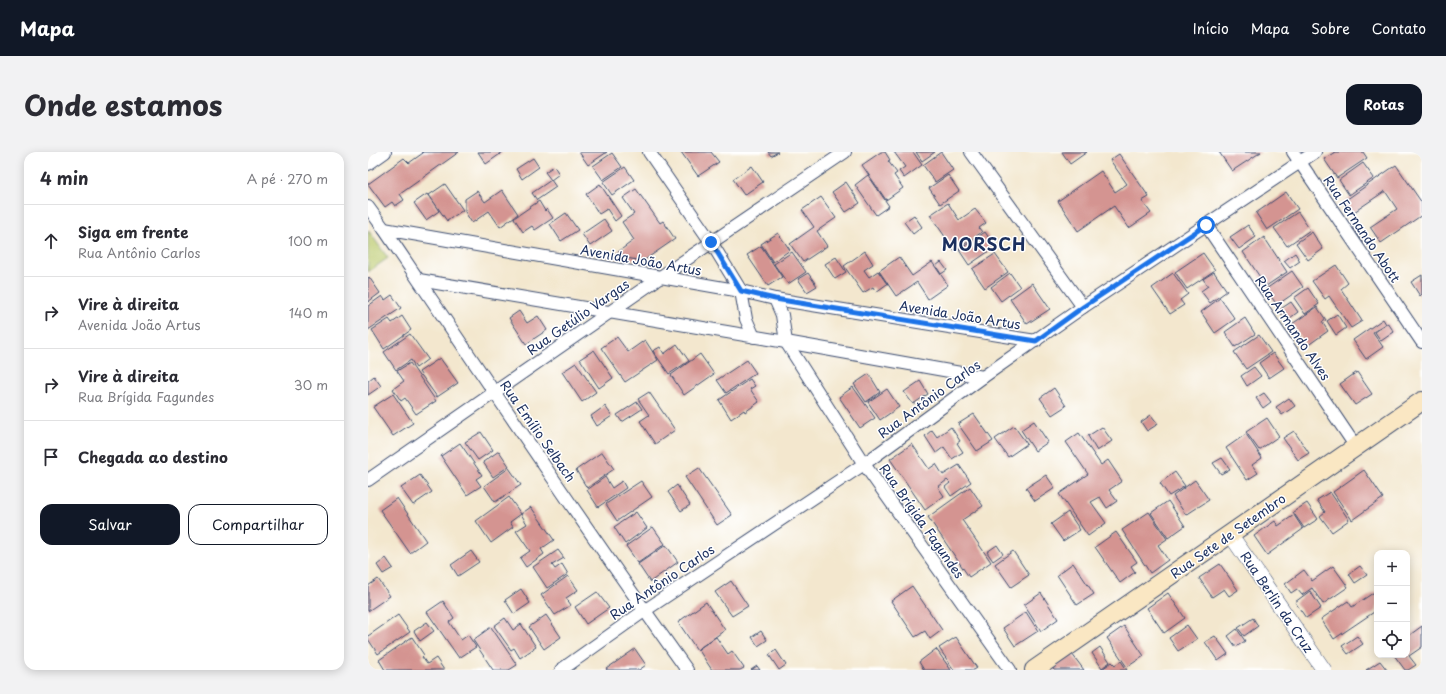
<!DOCTYPE html>
<html lang="pt">
<meta charset="utf-8">
<style>
body{margin:0;font-family:"Playpen Sans",sans-serif;background:#f2f2f3;color:#2b2b33}
.controls{position:absolute;right:12px;bottom:12px;display:grid;overflow:hidden;border-radius:8px;box-shadow:0 2px 10px #0003}
.controls button{width:36px;height:36px;display:grid;place-items:center;padding:0;border:0;border-bottom:1px solid #e1e1e2;background:#fff;color:#2b2b33;font:20px sans-serif}
.stop{position:absolute;width:12px;height:12px;margin:-9px;border:3px solid #1a73e8;border-radius:50%;background:#fff}
.stop.end{background:#1a73e8;border-color:#fff;box-shadow:0 1px 4px #0008}
.list{margin:0;padding:0;list-style:none}
h2{display:flex;justify-content:space-between;align-items:center;height:52px;margin:0;padding:0 16px;font-size:17px}
h2 small{font-size:13px;font-weight:400;color:#7c7c81}
.list li{display:grid;grid-template-columns:26px 1fr auto;gap:12px;align-items:center;box-sizing:border-box;height:72px;padding:0 16px;border-top:1px solid #e1e1e2}
.list b{display:block;font-size:15px;white-space:nowrap}
.list p{margin:0;font-size:13px;white-space:nowrap;color:#7c7c81}
.list em{font-size:13px;font-style:normal;color:#7c7c81}
.actions{display:flex;gap:8px;padding:12px 16px}
.actions a{flex:1;padding:9px 0;border:1px solid #111827;border-radius:12px;text-align:center;font-size:14px;color:#111827}
.actions .main{background:#111827;color:#fff}
.icon{flex:none;width:22px;height:22px;fill:none;stroke:currentColor;stroke-width:2;stroke-linecap:round;stroke-linejoin:round}
.map{position:relative;flex:none;width:1054px;height:518px;overflow:hidden;border-radius:12px}
header{display:flex;align-items:center;gap:24px;box-sizing:border-box;height:56px;padding:0 20px;background:#111827;color:#fff}
header strong{font-size:19px}
nav{display:flex;gap:22px;margin-inline-start:auto;font-size:14px}
.intro{display:flex;align-items:center;justify-content:space-between;box-sizing:border-box;height:96px;padding:0 24px}
h1{margin:0;font-size:28px}
.button{padding:10px 18px;border-radius:12px;background:#111827;color:#fff;font-size:14px;font-weight:700}
main{display:flex;gap:24px;padding:0 24px}
aside{flex:1;background:#fff;border-radius:12px;box-shadow:0 2px 10px #0003}
.map>svg:first-child{display:block}
</style>
<header>
<strong>Mapa</strong>
<nav><a>Início</a><a>Mapa</a><a>Sobre</a><a>Contato</a></nav>
</header>
<div class="intro"><h1>Onde estamos</h1><a class="button">Rotas</a></div>
<main>
<aside>
<h2>4 min<small>A pé · 270 m</small></h2>
<ul class="list">
<li><svg class="icon" aria-label="ahead" viewBox="0 0 24 24"><path d="M12 20V5M6 11l6-6 6 6"/></svg><div><b>Siga em frente</b><p>Rua Antônio Carlos</p></div><em>100 m</em></li>
<li><svg class="icon" aria-label="right" viewBox="0 0 24 24"><path d="M7 20v-9h11M14 6l5 5-5 5"/></svg><div><b>Vire à direita</b><p>Avenida João Artus</p></div><em>140 m</em></li>
<li><svg class="icon" aria-label="right" viewBox="0 0 24 24"><path d="M7 20v-9h11M14 6l5 5-5 5"/></svg><div><b>Vire à direita</b><p>Rua Brígida Fagundes</p></div><em>30 m</em></li>
<li><svg class="icon" aria-label="arrive" viewBox="0 0 24 24"><path d="M6 21V4h12l-3 4 3 4H6"/></svg><div><b>Chegada ao destino</b></div></li>
</ul>
<div class="actions"><a class="main">Salvar</a><a>Compartilhar</a></div>
</aside>
<div class="map">
<svg width="1054" height="518" viewBox="0 0 1054 518">
<rect width="100%" height="100%" fill="#fff"/>
<filter id="ink" filterUnits="userSpaceOnUse"><feTurbulence type="fractalNoise" baseFrequency=".025" numOctaves="2"/><feDisplacementMap in="SourceGraphic" scale="8" xChannelSelector="R" yChannelSelector="G"/><feConvolveMatrix kernelMatrix="1 2 1 2 8 2 1 2 1" color-interpolation-filters="sRGB"/></filter>
<filter id="wash" filterUnits="userSpaceOnUse"><feTurbulence type="fractalNoise" baseFrequency=".012" numOctaves="4" result="noise"/><feDisplacementMap in="SourceGraphic" scale="16" xChannelSelector="R" yChannelSelector="G"/><feGaussianBlur stdDeviation="0.9" result="paint"/><feColorMatrix in="noise" values="0 0 0 0 0 0 0 0 0 0 0 0 0 0 0 0 0 1.4 0 .05"/><feComposite in="paint" operator="in"/></filter>
<g filter="url(#wash)">
<rect width="100%" height="100%" fill="#f3e7ce"/>
<!-- green -->
<path fill="#bac96b" stroke="#6a7c64" d="M0,78l20,28 -20,14z"/>
<g id="blocks">
<!-- building -->
<g fill="#d49491">
<path d="M54,0h37l-59,42 4,6 -9,6 -3,-4 -7,5 -17,-23 36,-26 5,5 14,-10z"/>
<path d="M110,0h25l-17,12z"/>
<path d="M211,0h28l-19,13z"/>
<path d="M313,0h30l8,10 -21,14z"/>
<path d="M400,0h10l-7,4z"/>
<path d="M513,0h4l5,8 -2,1 9,12 -3,2 9,13 -17,12 -24,-35z"/>
<path d="M526,0h19l9,13 -18,13 -5,-7 6,-4z"/>
<path d="M548,0h19l-13,9z"/>
<path d="M573,0l12,18 -18,12 -12,-17z"/>
<path d="M694,0h25l-17,12z"/>
<path d="M851,0h42l-29,19z"/>
<path d="M967,0h28l4,6 -30,20 -13,-19z"/>
<path d="M244,1l10,14 -19,13 -10,-14z"/>
<path d="M751,2l30,43 -7,4 9,12 -22,15 -15,-22 -36,25 -20,-30 43,-30 14,21 12,-8 -17,-24z"/>
<path d="M165,6l6,9 -17,12 -6,-10z"/>
<path d="M995,11l11,15 -25,17 -10,-15z"/>
<path d="M1028,13l26,38v12l-41,28 -11,-16 27,-18 -12,-18 -34,23 -8,-12z"/>
<path d="M186,14l5,8 -8,6 -6,-8z"/>
<path d="M384,14l11,16 -19,13 -11,-16z"/>
<path d="M257,15l9,13 -22,15 -9,-13z"/>
<path d="M500,23l21,31 -13,9 -21,-30z"/>
<path d="M580,23l11,16 -19,13 -11,-16z"/>
<path d="M183,28l5,7 -19,13 -5,-7z"/>
<path d="M478,30l14,21 -14,9 -14,-20z"/>
<path d="M77,32l18,26 -16,11 -18,-26z"/>
<path d="M232,32l21,32 -6,5 -8,-12 -8,5 -13,-20z"/>
<path d="M268,37l24,34 3,-2 12,18 -32,22 -17,-3 -8,1 -4,-4 20,-15 -12,-18 12,-8 -11,-16z"/>
<path d="M134,38l16,24 -18,13 -11,-16 -17,12 -7,-11v-13l12,-8 8,11z"/>
<path d="M918,40l12,17 -31,21 -11,-17z"/>
<path d="M59,42l12,17 -13,9 -12,-17z"/>
<path d="M453,45l15,21 -19,13 10,15 -24,16 -13,-18 24,-17 -12,-17z"/>
<path d="M171,49l6,10 2,-2 6,9 -18,12 -3,-4 -9,6 -9,-14z"/>
<path d="M580,51l11,17 16,-11 11,14 -7,5 3,4 -27,19 -25,-36z"/>
<path d="M930,60l12,18 -23,16 -13,-18z"/>
<path d="M198,61l12,17 -17,11 -11,-17z"/>
<path d="M546,63l8,12 -9,7 -9,-12z"/>
<path d="M236,67l8,12 -22,15 -8,-12z"/>
<path d="M880,73l8,12 -17,12 -9,-12z"/>
<path d="M617,80l10,15 -26,18 -10,-15z"/>
<path d="M944,80l11,17 -15,11 -12,-17z"/>
<path d="M410,81l12,17 -17,12 -12,-18z"/>
<path d="M896,85l23,35 -21,14 -23,-34z"/>
<path d="M393,94l21,31 -14,9 -21,-31z"/>
<path d="M497,99l8,13 -9,6 5,7 9,-6 9,13 -11,8 -3,-5 -10,6 -19,-27z"/>
<path d="M424,100l14,20 -18,12 -14,-20z"/>
<path d="M835,101l12,17 -28,19 -12,-17z"/>
<path d="M927,101l5,8 -10,7 -6,-7z"/>
<path d="M627,102l13,18 -23,16 -13,-19z"/>
<path d="M468,105l10,15 -11,7 -10,-15z"/>
<path d="M531,105l13,19 20,-14 16,23 -20,14 -11,-17 -21,14 -17,-25z"/>
<path d="M573,110l6,8 -6,4 -5,-8z"/>
<path d="M968,113l12,18 -7,6 21,32 -11,7 -22,-32 -4,3 -13,-18z"/>
<path d="M924,119l11,16 -26,18 -11,-16z"/>
<path d="M846,120l13,19 -17,12 -9,-12 7,-5 -5,-7z"/>
<path d="M440,121l9,13 -10,6 -9,-13z"/>
<path d="M642,121l10,14 -19,14 -10,-14z"/>
<path d="M805,121l15,21 -8,6 4,5 -14,9 -18,-26z"/>
<path d="M1054,123v19l-2,2 -9,-14z"/>
<path d="M1,125l11,16 -12,9v-24z"/>
<path d="M664,131l18,26 -23,15 -17,-25z"/>
<path d="M940,136l11,16 -14,10 -11,-16z"/>
<path d="M24,143l9,13 -33,22v-24l14,-10 3,4z"/>
<path d="M852,146l15,21 -20,14 -14,-21z"/>
<path d="M923,150l7,10 -12,9 -7,-11z"/>
<path d="M949,155l9,13 -4,2 6,9 -21,15 -15,-22z"/>
<path d="M151,159l8,12 11,-7 9,14 -21,14 -17,-26z"/>
<path d="M969,162l9,14 -10,7 -9,-14z"/>
<path d="M34,164l9,14 -27,19 -12,-19 17,-11 3,4z"/>
<path d="M877,166l10,16 -20,13 -10,-15z"/>
<path d="M1015,167l3,5 -13,8 10,15 -17,12 -13,-19z"/>
<path d="M1020,171l6,9 -13,9 -6,-9z"/>
<path d="M42,182l18,25 -12,9 -5,-8 -15,10 -12,-18z"/>
<path d="M891,183l12,17 -25,17 -12,-17z"/>
<path d="M249,185l11,15 17,-12 13,20 -33,22 -24,-34z"/>
<path d="M309,192l12,17 -20,13 -16,-23 7,-4 4,7z"/>
<path d="M226,198l19,28 -14,10 -19,-29z"/>
<path d="M905,201l11,15 -15,10 -10,-15z"/>
<path d="M332,202l14,20 -30,21 -13,-20z"/>
<path d="M72,206l18,25 -21,14 -18,-25z"/>
<path d="M379,208l9,13 -30,20 -9,-13z"/>
<path d="M42,211l26,38 -20,13 -11,-16 -4,3 -8,-12 11,-8 -7,-10z"/>
<path d="M208,211l20,29 -14,10 -20,-30z"/>
<path d="M886,215l7,9 -14,10 -6,-10z"/>
<path d="M989,220l15,22 -17,11 -15,-21z"/>
<path d="M501,222l11,18 -14,10 -12,-18z"/>
<path d="M6,224l7,10 -13,9v-14z"/>
<path d="M382,227l5,7 -5,3 9,13 -14,10 -1,-2 -13,9 -12,-19z"/>
<path d="M552,229l8,13 -15,10 -9,-12z"/>
<path d="M485,235l22,31 -15,10 -21,-31z"/>
<path d="M686,236l12,18 -14,9 -12,-17z"/>
<path d="M519,237l12,18 -19,13 -12,-18z"/>
<path d="M281,240l26,38 -20,14 -15,-23 9,-6 -11,-16z"/>
<path d="M896,241l7,9 -8,6 -7,-10z"/>
<path d="M25,242l20,29 -20,13 -20,-29z"/>
<path d="M921,246l6,8 -13,9 -6,-8z"/>
<path d="M269,250l5,7 -20,13 -5,-7z"/>
<path d="M237,254l7,10 -15,10 -6,-10z"/>
<path d="M606,262l19,27 -16,10 -19,-27z"/>
<path d="M783,263l7,9 -11,7 -6,-9z"/>
<path d="M899,266l12,18 -20,14 -13,-18z"/>
<path d="M666,269l14,21 -13,9 -14,-21z"/>
<path d="M646,274l13,18 -19,13 -13,-18z"/>
<path d="M583,275l9,14 -3,2 6,9 -11,7 -8,-12 -8,6 -11,-17 7,-6 5,7z"/>
<path d="M734,275l10,14 -15,10 -9,-15z"/>
<path d="M926,279l15,22 -11,7 -15,-22z"/>
<path d="M113,280l12,18 -15,10 -13,-18z"/>
<path d="M711,281l22,32 7,-5 14,21 -13,9 8,11 -10,7 -7,-11 -9,5 15,21 -18,13 -29,-42 29,-20 -22,-32z"/>
<path d="M878,282l16,24 -10,7 6,8 -11,7 -21,-32z"/>
<path d="M92,291l22,32 -6,4 5,7 -14,9 -26,-39z"/>
<path d="M544,292l17,25 7,-5 7,11 16,-10 12,17 -20,14 -6,-9 5,-4 -3,-3 -9,7 6,9 -19,14 -35,-51z"/>
<path d="M131,299l10,15 -16,11 -10,-15z"/>
<path d="M234,300l12,17 -27,19 -11,-18z"/>
<path d="M854,306l8,11 -9,5 -8,-11z"/>
<path d="M141,316l12,17 -26,17 -11,-16z"/>
<path d="M331,316l33,47 -15,10 -32,-48z"/>
<path d="M996,318l19,28 -31,22 -19,-28z"/>
<path d="M807,320l10,14 -16,10 -9,-13z"/>
<path d="M52,323l12,17 -19,13 -12,-17z"/>
<path d="M678,323l9,13 -20,13 -9,-13z"/>
<path d="M237,325l7,11 10,-7 4,7 -28,19 -11,-17z"/>
<path d="M827,328l14,20 -23,15 -13,-19z"/>
<path d="M273,329l11,16 -35,24 -11,-17z"/>
<path d="M309,333l13,20 -9,6 -13,-19z"/>
<path d="M602,335l13,19 -21,14 29,42 -22,15 -41,-60z"/>
<path d="M962,340l19,28 -17,12 -12,-16 5,-4 -8,-12z"/>
<path d="M141,345l12,17 -11,8 3,5 -22,16 -15,-22z"/>
<path d="M29,346l29,43 -16,12 -30,-43z"/>
<path d="M800,349l17,25 -17,12 -17,-25z"/>
<path d="M939,351l11,16 -14,9 -11,-16z"/>
<path d="M163,355l23,33 -13,9 3,5 -18,13 -6,-9 10,-7 -14,-20 11,-7 -6,-10z"/>
<path d="M268,360l11,16 -22,16 -11,-17z"/>
<path d="M700,360l12,18 -17,11 -12,-17z"/>
<path d="M781,360l18,27 -9,6 10,15 -18,13 -28,-43z"/>
<path d="M926,363l9,14 -36,26 -13,-19 21,-15 3,5z"/>
<path d="M285,375l12,17 -27,19 -12,-17z"/>
<path d="M748,380l21,30 -6,4 4,6 -15,11 -25,-36z"/>
<path d="M298,393l12,17 -28,20 -12,-18z"/>
<path d="M629,393l6,9 -10,7 -6,-9z"/>
<path d="M190,398l6,8 -12,7 3,4 7,-5 6,10 -21,14 -14,-21z"/>
<path d="M103,399l8,11 -21,14 -7,-11z"/>
<path d="M645,399l16,24 -18,12 -16,-23z"/>
<path d="M18,406l7,10 -10,6 -6,-9z"/>
<path d="M705,411l21,31 -17,11 -20,-30z"/>
<path d="M852,412l18,26 -9,6 -5,-7 -12,8 -13,-19z"/>
<path d="M965,414l15,21 -25,17 -11,-16 -10,7 -5,-6 -6,4 -6,-9 19,-14 8,11z"/>
<path d="M992,414l7,9 -12,8 -6,-9z"/>
<path d="M200,424l10,14 -12,8 5,7 -16,10 -14,-20z"/>
<path d="M10,427l12,17 -22,15v-25z"/>
<path d="M363,429l17,25 -16,10 -17,-24z"/>
<path d="M544,434l30,44 -12,9 -5,-8 -10,6 -24,-36z"/>
<path d="M153,437l9,14 -16,11 -9,-14z"/>
<path d="M942,439l11,17 -15,10 -11,-16z"/>
<path d="M1008,439l1,2v17l-43,29 -13,-20 27,-18 4,6z"/>
<path d="M229,440l12,16 -23,16 -11,-17z"/>
<path d="M673,441l17,26 -17,12 -17,-26z"/>
<path d="M800,441l17,25 -21,15 -17,-25z"/>
<path d="M75,449l11,17 -5,4 12,18 7,-5 8,12 -17,11 -32,-46z"/>
<path d="M338,450l19,28 -28,20 -19,-28z"/>
<path d="M658,460l12,19 -23,15 -12,-18z"/>
<path d="M30,463l12,17 -32,22 -10,-15v-3z"/>
<path d="M178,463l15,22 -17,12 -15,-22z"/>
<path d="M137,466l8,12 8,-6 15,23 -16,11 -6,-10 -3,2 -17,-24z"/>
<path d="M885,466l5,8 -14,10 -6,-8z"/>
<path d="M59,470l7,9 -14,10 -6,-10z"/>
<path d="M819,473l10,14 -19,12 -9,-13z"/>
<path d="M756,474l20,30 -17,11 -20,-29z"/>
<path d="M1054,474v21l-13,9 7,9 -8,5h-3l-11,-15h13v-18z"/>
<path d="M123,475l26,38 -8,5h-16l-20,-30z"/>
<path d="M869,477l8,12 -9,6 -8,-11z"/>
<path d="M393,479l6,9 -9,6 -6,-9z"/>
<path d="M847,484l13,18 -10,7 -13,-19z"/>
<path d="M989,484l6,8 -15,10 -6,-8z"/>
<path d="M44,485l12,18 -2,2 5,7 9,-6 8,12h-59l-6,-10z"/>
<path d="M348,485l12,17 4,-3 12,17 -4,2h-28l-14,-21z"/>
<path d="M588,485l21,31 -3,2h-20l-15,-22z"/>
<path d="M732,495l10,15 -8,6 -10,-15z"/>
<path d="M267,497l11,16 -7,5h-32l-1,-1z"/>
<path d="M568,497l15,21h-27l-5,-8z"/>
<path d="M408,498l10,15 -7,5 -10,-15z"/>
<path d="M704,502l12,16h-30l-2,-3z"/>
<path d="M753,509l6,9h-24l-1,-1 10,-7 3,3z"/>
<path d="M1012,509l7,9h-21z"/>
<path d="M389,514l3,4h-9z"/>
</g>
</g>
</g>
<g filter="url(#ink)">
<use href="#blocks" fill-opacity="0" stroke="#3b4b6f" stroke-width="1"/>
<g fill="none" stroke-linecap="round" stroke-linejoin="round">
<defs>
<g id="minor">
<path d="M281,0l62,90 30,49 5,28 8,18"/>
<path d="M603,0l112,155"/>
<path d="M925,0l129,190"/>
<path d="M0,12l17,-12"/>
<path d="M0,55l16,22c100,148 199,296 303,441"/>
<path d="M838,73l150,222"/>
<path d="M16,77l357,62 34,8 261,42"/>
<path d="M51,128l367,62 197,35"/>
<path d="M407,147l7,16 4,27 78,122 146,206"/>
<path d="M0,328l291,-202 186,-126"/>
<path d="M193,518l83,-59 220,-147 119,-87 100,-70 232,-155"/>
</g>
<path id="tertiary" d="M862,382l94,136"/>
<path id="secondary" d="M666,518l388,-269"/>
</defs>
<!-- minor casing -->
<use href="#minor" stroke="#3b4b6f" stroke-width="14"/>
<!-- tertiary casing -->
<use href="#tertiary" stroke="#3b4b6f" stroke-width="16"/>
<!-- secondary casing -->
<use href="#secondary" stroke="#3b4b6f" stroke-width="20"/>
<!-- minor -->
<use href="#minor" stroke="#fff" stroke-width="12"/>
<!-- tertiary -->
<use href="#tertiary" stroke="#fff" stroke-width="15"/>
<!-- secondary -->
<use href="#secondary" stroke="#fae7c3" stroke-width="18"/>
</g>
</g>
<g fill="none" stroke-linecap="round" stroke-linejoin="round" filter="url(#ink)">
<!-- route -->
<path stroke="#1a73e8" stroke-width="5" d="M343,90l30,49 34,8 261,42 47,-34 123,-82"/>
</g>
<g text-anchor="middle" stroke-width="3" stroke-linejoin="round" paint-order="stroke">
<!-- street labels -->
<g font-size="13" fill="#1b2f5e" stroke="#fff">
<text transform="translate(994 77) rotate(56)" y="5">Rua Fernando Abott</text>
<text transform="translate(273 108) rotate(10)" y="5">Avenida João Artus</text>
<text transform="translate(592 163) rotate(9)" y="5">Avenida João Artus</text>
<text transform="translate(210 165) rotate(-35)" y="5">Rua Getúlio Vargas</text>
<text transform="translate(925 176) rotate(56)" y="5">Rua Armando Alves</text>
<text transform="translate(561 247) rotate(-36)" y="5">Rua Antônio Carlos</text>
<text transform="translate(170 279) rotate(55)" y="5">Rua Emílio Selbach</text>
<text transform="translate(554 369) rotate(55)" y="5">Rua Brígida Fagundes</text>
<text transform="translate(860 384) rotate(-35)" y="5">Rua Sete de Setembro</text>
<text transform="translate(294 430) rotate(-34)" y="5">Rua Antônio Carlos</text>
<text transform="translate(909 450) rotate(56)" y="5">Rua Berlin da Cruz</text>
</g>
<!-- district labels -->
<g font-size="17" font-weight="bold" letter-spacing="1" fill="#1b2f5e" stroke="#fff">
<text x="616" y="99">MORSCH</text>
</g>
</g>
</svg>
<div class="controls">
<button>+</button>
<button>−</button>
<button><svg class="icon" aria-label="locate" viewBox="0 0 24 24"><circle cx="12" cy="12" r="6"/><path d="M12 2v4M12 18v4M2 12h4M18 12h4"/></svg></button>
</div>
<div class="stop" style="left:838px;top:73px"></div>
<div class="stop end" style="left:343px;top:90px"></div>
</div>
</main>
